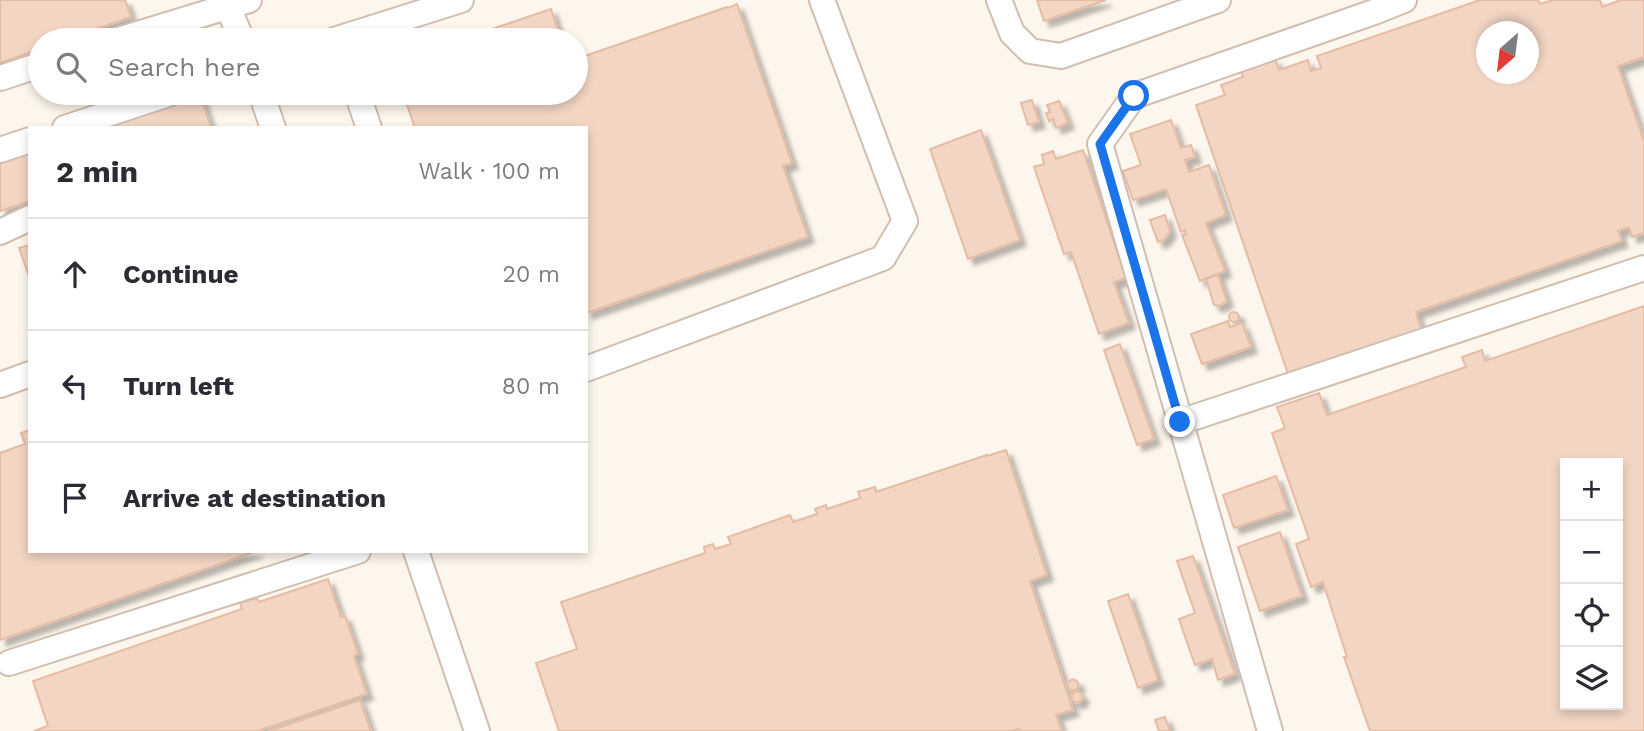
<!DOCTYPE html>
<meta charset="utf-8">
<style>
body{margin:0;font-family:"Work Sans",sans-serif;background:#f2f2f3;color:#2b2b33}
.controls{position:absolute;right:21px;bottom:21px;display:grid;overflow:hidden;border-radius:0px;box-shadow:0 4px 10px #0003}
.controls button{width:63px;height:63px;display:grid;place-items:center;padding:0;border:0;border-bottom:2px solid #e1e1e2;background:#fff;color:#2b2b33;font:35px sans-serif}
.compass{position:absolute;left:1476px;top:21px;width:63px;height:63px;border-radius:50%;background:#fff;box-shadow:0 4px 10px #0003;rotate:208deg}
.stop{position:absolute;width:21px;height:21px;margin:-16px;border:5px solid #1a73e8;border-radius:50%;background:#fff}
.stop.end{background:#1a73e8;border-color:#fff;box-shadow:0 2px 7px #0008}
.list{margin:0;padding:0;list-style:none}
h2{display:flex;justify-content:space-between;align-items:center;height:91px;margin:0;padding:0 28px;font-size:30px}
h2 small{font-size:23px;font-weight:400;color:#7c7c81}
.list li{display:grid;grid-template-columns:46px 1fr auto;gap:21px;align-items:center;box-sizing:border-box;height:112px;padding:0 28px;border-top:2px solid #e1e1e2}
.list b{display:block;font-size:26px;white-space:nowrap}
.list em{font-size:23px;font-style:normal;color:#7c7c81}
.icon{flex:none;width:38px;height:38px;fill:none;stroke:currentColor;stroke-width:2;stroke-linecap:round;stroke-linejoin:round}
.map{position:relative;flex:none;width:1644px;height:731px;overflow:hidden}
.search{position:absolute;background:#fff;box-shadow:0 4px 10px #0003;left:28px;top:28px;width:560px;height:77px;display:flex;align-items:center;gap:18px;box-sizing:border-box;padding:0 24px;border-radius:38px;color:#7c7c81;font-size:26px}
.panel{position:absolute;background:#fff;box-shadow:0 4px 10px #0003;left:28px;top:126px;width:560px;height:427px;border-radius:0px}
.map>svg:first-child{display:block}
</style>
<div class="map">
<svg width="1644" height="731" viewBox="0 0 1644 731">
<defs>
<filter id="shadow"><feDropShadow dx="6" dy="6" stdDeviation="2" flood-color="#0004"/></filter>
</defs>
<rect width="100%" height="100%" fill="#fdf6ec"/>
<!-- building -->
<g fill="#f3d5c3" stroke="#e6bba3" stroke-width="2" fill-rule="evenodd" filter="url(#shadow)">
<path d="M0,0h125l6,17 -67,23h-24v9l-40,14z"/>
<path d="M1037,0h69l-62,21z"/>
<path d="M1480,0h58l2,4 13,-4h47l2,7 19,-7h23v57l-26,9 26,75v92l-12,4 -3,-10 -11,4 4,10 -206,71 5,17 -133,45 -92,-269 29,-10 -4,-10 22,-8 -2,-6 34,-12 4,11 29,-10 3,11 10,-3 -4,-12zM1486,32h42v42h-42z"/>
<path d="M737,4l55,159 -9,3 25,71 -222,76v-185h-171l-12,-35h173v-34l151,-52 1,1z"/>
<path d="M551,9l10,31h-102z"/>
<path d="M200,94l11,34h-110z"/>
<path d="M1032,100l7,22 -11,3 -7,-22z"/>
<path d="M1059,101l9,22 -12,5 -3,-9 -4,2 -3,-8 4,-1 -3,-7z"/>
<path d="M1171,120l10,28 10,-3 4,12 -10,3 4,12 20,-7 17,50 -20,8 19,48 -25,10 -18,-46 4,-1 -1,-4 -4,2 -15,-43 -33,11 -10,-29 18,-6 -11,-31z"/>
<path d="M981,130l39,110 -52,19 -38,-110z"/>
<path d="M1083,150l43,128 -12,4 15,41 -30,11 -28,-82 -7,2 -30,-87 10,-3 -2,-9 11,-4 3,8z"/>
<path d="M30,153v48l-30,10v-48z"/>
<path d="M1165,215l5,16 -6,9 -6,2 -8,-22z"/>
<path d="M30,245v34l-11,-31z"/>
<path d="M1218,275l9,26 -8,5 -5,-1 -8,-26z"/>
<path d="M1644,306v425h-274l-26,-74h3l-24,-75 -12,5 -15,-43 13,-5 -37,-106 13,-5 -8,-21 42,-14 8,22 139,-48 -4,-10 20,-7 3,11zM1565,463h53v242h-53z"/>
<circle cx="1234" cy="317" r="5"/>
<path d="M1228,321l2,6 12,-4 9,24 -49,17 -11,-30z"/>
<path d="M1120,344l34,95 -17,6 -33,-95z"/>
<path d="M30,430v121h227l-257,89v-187l25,-9 -4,-11z"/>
<path d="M1006,450l41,125 -17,6 43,129 -17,5 6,16h-42l-1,-2 -7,2h-453l-23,-68 41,-14 -16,-47 144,-49 -1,-6 9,-3 2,5 16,-5 -3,-7 62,-22 3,7 24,-8 -2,-5 11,-4 1,4 33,-11 -2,-6 17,-5 1,5 111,-37v1z"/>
<path d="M1276,476l12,34 -54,18 -11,-33z"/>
<path d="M1280,532l22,64 -42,15 -22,-64z"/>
<path d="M1193,556l42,118 -17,6 -6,-21 -17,6 -16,-46 16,-6 -18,-52z"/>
<path d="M328,579l13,38 4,-1 13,38 -4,2 13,38 -109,37h-224l14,-5 -15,-45 209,-72 -2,-6 17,-5 2,4z"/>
<path d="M1128,594l30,86 -20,8 -30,-87z"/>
<circle cx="1073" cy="685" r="5.5"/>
<circle cx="1077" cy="697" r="5.5"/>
<path d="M360,700l11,31h-102z"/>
<path d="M1165,717l5,14h-11l-4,-11z"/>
</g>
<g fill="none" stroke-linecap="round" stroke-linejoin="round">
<defs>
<g id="minor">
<path d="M225,0l17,40"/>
<path d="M999,0l13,33 18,18 31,5 157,-56"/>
<path d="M118,40l131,-40"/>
<path d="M334,40l127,-40"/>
<path d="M0,78l40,-13"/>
<path d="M261,93l12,35"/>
<path d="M357,93l12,35"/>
<path d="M65,128l106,-35"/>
<path d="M0,150l30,-10"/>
<path d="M0,232l30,-14"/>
<path d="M586,369l297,-111 22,-37 -83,-221"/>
<path d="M0,385l30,-11"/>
<path d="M1180,422l464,-154"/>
<path d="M416,551l61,180"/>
<path d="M9,663l349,-112"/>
<path d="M1270,731l-170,-587 34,-48 240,-84 30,-12"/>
</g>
</defs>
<!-- minor casing -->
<use href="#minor" stroke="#d1beb0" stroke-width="28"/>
<!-- minor -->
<use href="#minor" stroke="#fff" stroke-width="24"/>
</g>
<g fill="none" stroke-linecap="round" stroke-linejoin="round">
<!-- route -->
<path stroke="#1a73e8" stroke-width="9" d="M1134,96l-34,48 80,278"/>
</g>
</svg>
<div class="controls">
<button>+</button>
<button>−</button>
<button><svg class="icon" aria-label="locate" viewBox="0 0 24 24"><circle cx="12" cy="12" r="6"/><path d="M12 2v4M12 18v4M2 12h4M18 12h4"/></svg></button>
<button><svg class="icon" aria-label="layers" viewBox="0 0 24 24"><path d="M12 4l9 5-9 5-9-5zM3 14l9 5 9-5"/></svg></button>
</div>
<svg class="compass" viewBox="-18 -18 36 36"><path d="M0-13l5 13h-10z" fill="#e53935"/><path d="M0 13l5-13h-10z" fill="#7c7c81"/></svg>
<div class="stop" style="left:1134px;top:96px"></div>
<div class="stop end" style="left:1180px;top:422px"></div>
<div class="search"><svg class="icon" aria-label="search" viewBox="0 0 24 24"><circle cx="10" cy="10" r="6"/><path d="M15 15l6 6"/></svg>Search here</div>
<section class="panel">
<h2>2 min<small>Walk · 100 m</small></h2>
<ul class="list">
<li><svg class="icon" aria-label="ahead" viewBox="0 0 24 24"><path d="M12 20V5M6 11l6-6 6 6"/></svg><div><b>Continue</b></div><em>20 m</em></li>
<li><svg class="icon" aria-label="left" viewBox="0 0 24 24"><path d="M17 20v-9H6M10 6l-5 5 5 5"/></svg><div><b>Turn left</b></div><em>80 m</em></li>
<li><svg class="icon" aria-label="arrive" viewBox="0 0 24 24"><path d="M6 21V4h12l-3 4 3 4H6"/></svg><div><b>Arrive at destination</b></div></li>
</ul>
</section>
</div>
